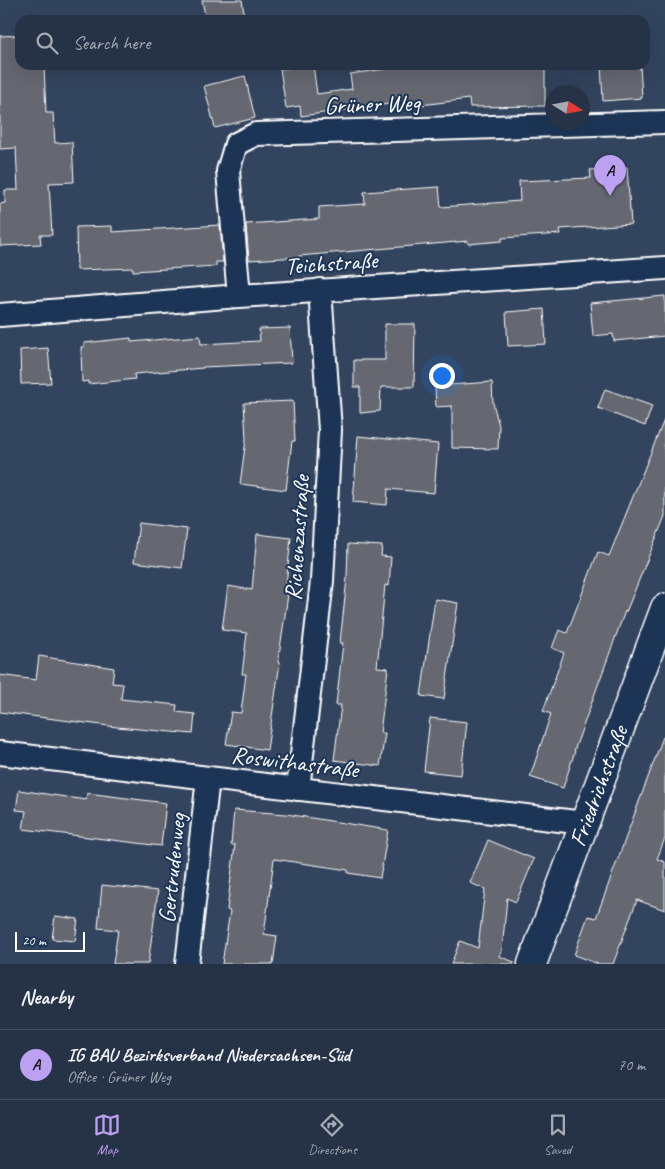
<!DOCTYPE html>
<meta charset="utf-8">
<style>
body{margin:0;font-family:Caveat,sans-serif;background:#323f51;color:#f1f3f6}
.compass{position:absolute;left:545px;top:85px;width:45px;height:45px;border-radius:50%;background:#263346;box-shadow:0 5px 20px #0002;rotate:101deg}
.scale{position:absolute;left:15px;bottom:12px;width:70px;box-sizing:border-box;padding-left:5px;border:2px solid #fff;border-top:0;font-size:14px;line-height:18px;white-space:nowrap;color:#fff;-webkit-text-stroke:4px #1d3557;paint-order:stroke}
.you{position:absolute;left:441px;top:375px;width:18px;height:18px;margin:-12px;border:4px solid #fff;border-radius:50%;background:#1a73e8;box-shadow:0 0 0 8px #1a73e833}
.badge{display:grid;place-items:center;width:32px;height:32px;border-radius:50%;background:#bca0f2;color:#111;font-size:16px;font-weight:700}
.pin{position:absolute;translate:-50% -41px;filter:drop-shadow(0 1px 2px #0008)}
.pin::after{content:'';position:absolute;top:26px;width:18px;height:15px;background:inherit;clip-path:polygon(0 0,100% 0,50% 100%)}
.list{margin:0;padding:0;list-style:none}
h2{display:flex;justify-content:space-between;align-items:center;height:65px;margin:0;padding:0 20px;font-size:21px}
h2 small{font-size:16px;font-weight:400;color:#a4aab3}
.list li{display:grid;grid-template-columns:32px 1fr auto;gap:15px;align-items:center;box-sizing:border-box;height:70px;padding:0 20px;border-top:1px solid #424e5f}
.list b{display:block;font-size:19px;white-space:nowrap}
.list p{margin:0;font-size:16px;white-space:nowrap;color:#a4aab3}
.list em{font-size:16px;font-style:normal;color:#a4aab3}
.icon{flex:none;width:28px;height:28px;fill:none;stroke:currentColor;stroke-width:2;stroke-linecap:round;stroke-linejoin:round}
.map{position:relative;flex:none;width:665px;height:964px;overflow:hidden}
.search{position:absolute;background:#263346;box-shadow:0 5px 20px #0002;left:15px;right:15px;top:15px;height:55px;display:flex;align-items:center;gap:12px;box-sizing:border-box;padding:0 18px;border-radius:15px;color:#a4aab3;font-size:19px}
.sheet{height:135px;background:#263346}
nav{display:flex;justify-content:space-around;align-items:center;box-sizing:border-box;height:70px;border-top:1px solid #424e5f;background:#263346;font-size:14px;color:#a4aab3}
nav a{display:grid;justify-items:center;gap:2px}
nav .on{color:#bca0f2}
.map>svg:first-child{display:block}
</style>
<div class="map">
<svg width="665" height="964" viewBox="0 0 665 964">
<rect width="100%" height="100%" fill="#33445e"/>
<filter id="ink" filterUnits="userSpaceOnUse"><feTurbulence type="fractalNoise" baseFrequency=".02" numOctaves="2"/><feDisplacementMap in="SourceGraphic" scale="10" xChannelSelector="R" yChannelSelector="G"/><feConvolveMatrix kernelMatrix="1 2 1 2 8 2 1 2 1" color-interpolation-filters="sRGB"/></filter>
<g filter="url(#ink)">
<!-- building -->
<g fill="#65676f" stroke="#fff">
<path d="M202,0h40l3,20h-39z"/>
<path d="M20,35v30h24l2,48h7l2,30 17,-1 2,40 -25,1 3,52h-12l1,9 -41,2v-42l5,-1v-13h13l-2,-42 -16,1v-113z"/>
<path d="M307,65h6l4,29 35,-5 -2,-15 50,-7v-2h145v41l-75,1 -1,-8 -64,8 -1,-5 -103,14 -1,-10 -14,2 -6,-39z"/>
<path d="M601,65h39l2,33 -39,3z"/>
<path d="M245,76l10,42 -40,10 -11,-42z"/>
<path d="M627,167l4,57 -71,5 1,5 -59,4v3l-34,3v-3l-169,15v1l-50,3 -3,-36 73,-5v-12l46,-3 -1,-12 75,-5 2,20 79,-6 -1,-20 72,-3 -1,-8z"/>
<path d="M220,225l3,37h-7v4l-83,5v-3l-56,2 -1,-43 36,-1v6z"/>
<path d="M665,296v40l-51,5 -1,-7 -20,2 -3,-33z"/>
<path d="M544,309l2,35 -38,2 -2,-34z"/>
<path d="M385,324h30l-1,63h-33l-1,24 -20,2v-26h-6v-27h31z"/>
<path d="M290,328l2,35 -89,4v1l-69,6 1,5 -47,5v-3l-6,1 -1,-35h3v-4l47,-5v4l69,-6 1,8 59,-3 -1,-12z"/>
<path d="M48,348l3,35 -30,1 -1,-34z"/>
<path d="M492,382l1,21 6,23 -1,23 -46,-1v-42l-16,1 -1,-21z"/>
<path d="M605,389l47,17 -7,20 -47,-18z"/>
<path d="M293,401l2,40h-3l-6,49 -46,-6 6,-45 -2,-36z"/>
<path d="M664,420l1,96 -39,96 -1,-1 -51,140h1l-12,37 -33,-11 21,-63 -8,-3 21,-58 -12,-5 7,-18 8,3 31,-81 11,4z"/>
<path d="M358,436l80,8 -4,49 -46,-4 -1,16 -34,-3z"/>
<path d="M139,523l48,6 -5,39 -48,-6z"/>
<path d="M257,534l34,4 -6,56 3,1 -10,67 2,1 -13,87 -41,-6 5,-32 10,1 5,-39h-4l5,-41 -25,-3 6,-44 24,4z"/>
<path d="M348,544l34,2 -1,10 10,1 -2,29 -4,-1 -8,82 11,1 -8,65h5l-5,33 -46,-6 7,-55h-5l7,-62h-3l7,-65z"/>
<path d="M435,599l23,4 -14,96 -23,-3z"/>
<path d="M39,656l75,12 -2,15 11,1 -2,15 56,6 -1,7 19,2 -2,20 -76,-7 -117,-15v-37l36,5z"/>
<path d="M430,718l37,4 -6,53 -37,-4z"/>
<path d="M663,737h2v101l-8,21 8,3v48l-28,-10 -24,64h-15l-24,-9 14,-39 8,2z"/>
<path d="M19,790l67,10 1,-7 79,10 -5,43 -138,-17 3,-18 -10,-1z"/>
<path d="M234,810l52,4 102,16 -8,48 -32,-5v-3l-74,-11 -10,75 13,2 -4,28h-51l8,-53 -3,-1 8,-65h-4z"/>
<path d="M488,840l46,19 -18,43 -9,-4 -5,52 -3,6 15,6v2h-63l9,-23 18,7 7,-59 -15,-6z"/>
<path d="M102,885l56,6 -10,73h-35l5,-34 -20,-2z"/>
<path d="M55,916l23,3 -3,22 -23,-2z"/>
</g>
<g fill="none" stroke-linecap="round" stroke-linejoin="round">
<defs>
<g id="street">
<path d="M239,296l-11,-125 8,-27 20,-10 409,-12"/>
<path d="M0,315l239,-19 426,-28"/>
<path d="M0,753l584,70"/>
<path d="M298,789l24,-208 8,-151 -10,-140"/>
<path d="M187,964l21,-186"/>
</g>
<g id="secondary">
<path id="s1" d="M532,964l133,-356"/>
</g>
</defs>
<!-- street casing -->
<use href="#street" stroke="#fff" stroke-width="26"/>
<!-- secondary casing -->
<use href="#secondary" stroke="#fff" stroke-width="31"/>
<!-- street -->
<use href="#street" stroke="#1d3557" stroke-width="22"/>
<!-- secondary -->
<use href="#secondary" stroke="#1d3557" stroke-width="28"/>
</g>
</g>
<g text-anchor="middle" stroke-width="4" stroke-linejoin="round" paint-order="stroke">
<!-- street labels -->
<g font-size="24" fill="#fff" stroke="#1d3557">
<text transform="translate(372 104) rotate(-2)" y="8">Grüner Weg</text>
<text transform="translate(331 263) rotate(-4)" y="8">Teichstraße</text>
<text transform="translate(297 538) rotate(-86)" y="8">Richenzastraße</text>
<text transform="translate(295 762) rotate(7)" y="8">Roswithastraße</text>
<text dy="8" stroke="none"><textPath href="#s1" startOffset="190">Friedrichstraße</textPath></text>
<text transform="translate(172 868) rotate(-84)" y="8">Gertrudenweg</text>
</g>
</g>
</svg>
<svg class="compass" viewBox="-18 -18 36 36"><path d="M0-13l5 13h-10z" fill="#e53935"/><path d="M0 13l5-13h-10z" fill="#a4aab3"/></svg>
<div class="scale">20 m</div>
<div class="you"></div>
<div class="pin badge" style="left:610px;top:196px">A</div>
<div class="search"><svg class="icon" aria-label="search" viewBox="0 0 24 24"><circle cx="10" cy="10" r="6"/><path d="M15 15l6 6"/></svg>Search here</div>
</div>
<section class="sheet">
<h2>Nearby<small></small></h2>
<ul class="list">
<li><span class="badge">A</span><div><b>IG BAU Bezirksverband Niedersachsen-Süd</b><p>Office · Grüner Weg</p></div><em>70 m</em></li>
</ul>
</section>
<nav>
<a class="on"><svg class="icon" aria-label="map" viewBox="0 0 24 24"><path d="M3 6l6-2 6 2 6-2v14l-6 2-6-2-6 2zM9 4v14M15 6v14"/></svg>Map</a>
<a><svg class="icon" aria-label="directions" viewBox="0 0 24 24"><path d="M12 3l9 9-9 9-9-9zM9 14v-3h6M13 9l2 2-2 2"/></svg>Directions</a>
<a><svg class="icon" aria-label="saved" viewBox="0 0 24 24"><path d="M7 4h10v16l-5-4-5 4z"/></svg>Saved</a>
</nav>
